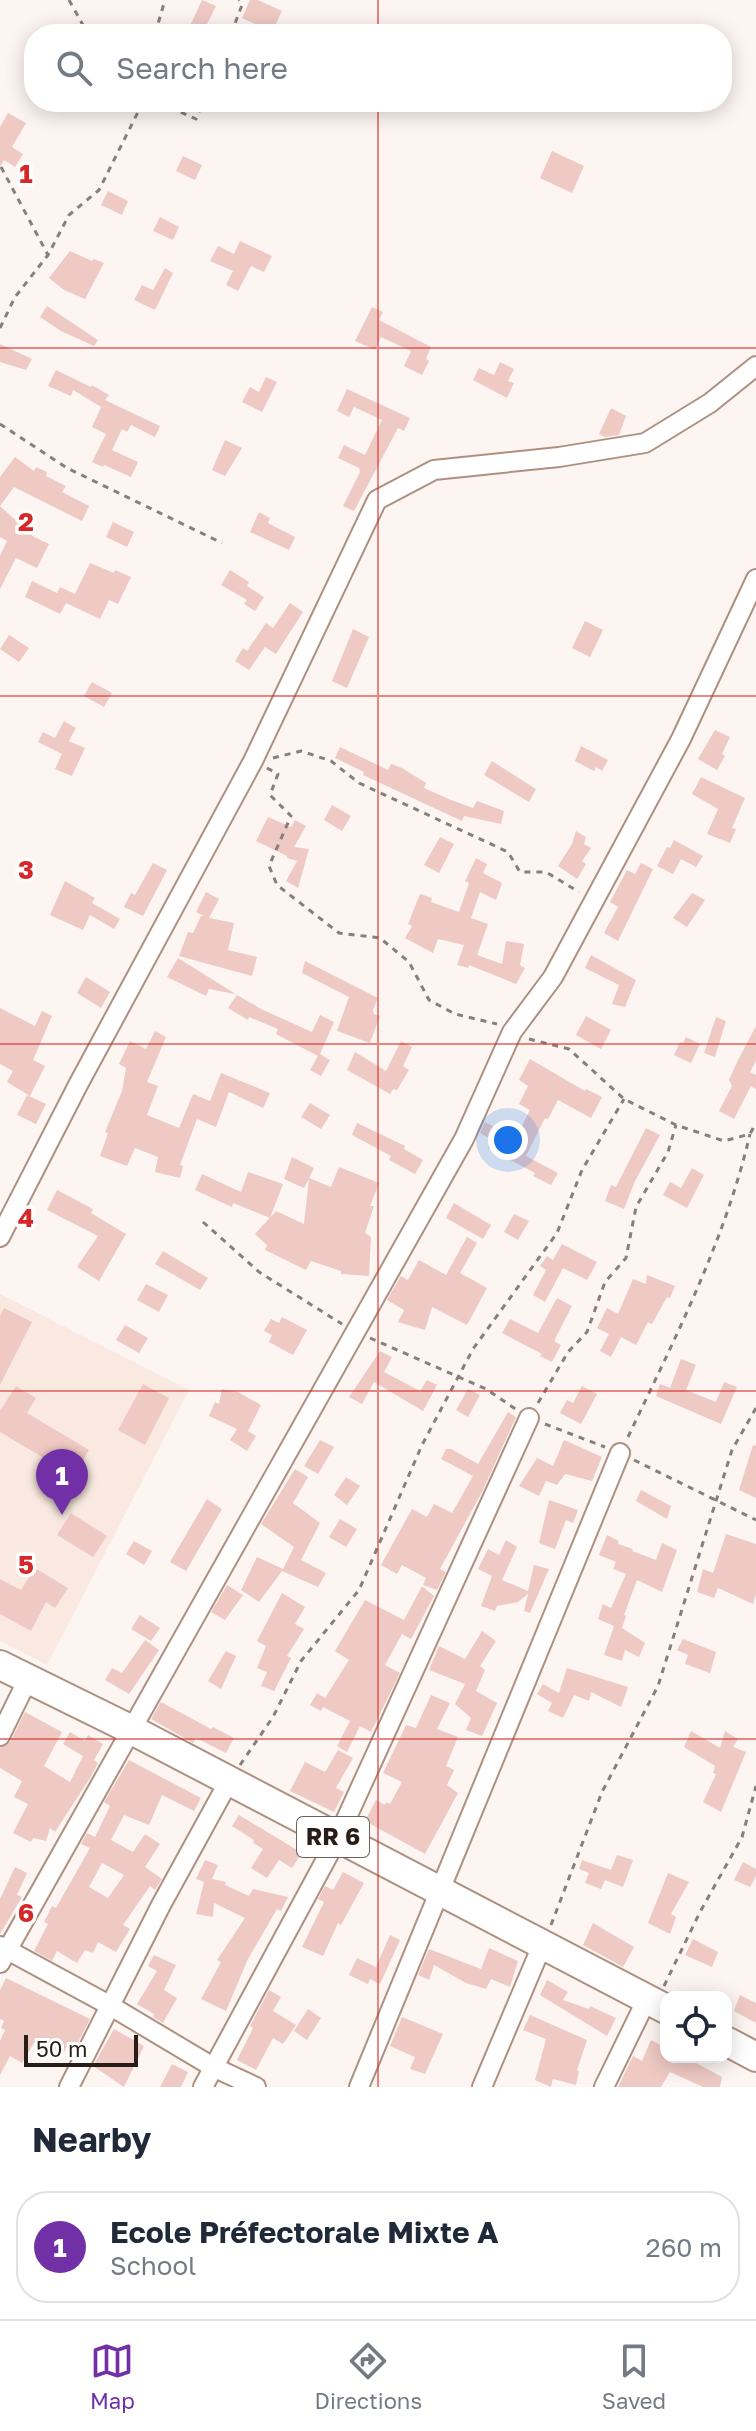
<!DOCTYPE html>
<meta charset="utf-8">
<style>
body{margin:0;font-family:"Golos Text",sans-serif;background:#f6f6f7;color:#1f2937}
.controls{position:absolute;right:24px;bottom:24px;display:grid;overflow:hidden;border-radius:16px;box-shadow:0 4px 20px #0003}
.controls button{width:72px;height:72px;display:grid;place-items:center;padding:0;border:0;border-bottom:2px solid #e0e1e3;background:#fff;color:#1f2937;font:40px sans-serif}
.scale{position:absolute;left:24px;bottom:20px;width:114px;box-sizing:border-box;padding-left:8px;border:4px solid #291d17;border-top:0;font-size:22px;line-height:28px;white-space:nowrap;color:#291d17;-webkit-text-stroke:6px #fff;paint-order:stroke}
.you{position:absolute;left:508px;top:1140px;width:28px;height:28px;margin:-20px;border:6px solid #fff;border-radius:50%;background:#1a73e8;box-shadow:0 0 0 12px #1a73e833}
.badge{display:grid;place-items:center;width:52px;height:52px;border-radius:50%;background:#7130a5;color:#fff;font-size:26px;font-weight:700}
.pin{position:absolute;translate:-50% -66px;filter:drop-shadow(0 2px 4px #0008)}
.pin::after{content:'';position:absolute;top:42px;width:28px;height:24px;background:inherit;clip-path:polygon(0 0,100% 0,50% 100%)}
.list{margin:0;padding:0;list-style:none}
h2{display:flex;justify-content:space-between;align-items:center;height:104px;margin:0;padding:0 32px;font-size:34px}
h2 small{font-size:26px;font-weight:400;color:#747a83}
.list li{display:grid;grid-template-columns:52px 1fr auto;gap:24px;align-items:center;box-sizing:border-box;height:112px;margin:0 16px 16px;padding:0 16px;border:2px solid #e0e1e3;border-radius:32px}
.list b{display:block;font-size:30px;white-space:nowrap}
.list p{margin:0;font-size:26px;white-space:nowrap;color:#747a83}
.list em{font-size:26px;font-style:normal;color:#747a83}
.icon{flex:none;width:44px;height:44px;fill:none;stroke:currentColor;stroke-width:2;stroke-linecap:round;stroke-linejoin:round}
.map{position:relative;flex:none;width:756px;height:2087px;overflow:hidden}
.search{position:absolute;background:#fff;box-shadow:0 4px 20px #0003;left:24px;right:24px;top:24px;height:88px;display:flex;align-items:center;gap:20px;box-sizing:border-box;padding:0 28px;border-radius:32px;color:#747a83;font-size:30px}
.sheet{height:232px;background:#fff}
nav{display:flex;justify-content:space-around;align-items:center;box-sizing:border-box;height:112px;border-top:2px solid #e0e1e3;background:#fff;font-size:22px;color:#747a83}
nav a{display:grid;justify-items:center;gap:4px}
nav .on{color:#7130a5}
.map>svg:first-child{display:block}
</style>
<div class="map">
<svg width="756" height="2087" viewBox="0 0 756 2087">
<rect width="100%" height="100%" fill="#fcf5f2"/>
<!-- built -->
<path fill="#f9e9e0" d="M0,1294l189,96 -142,275 -47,-24z"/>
<!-- building -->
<g fill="#efcac4" fill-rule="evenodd">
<path d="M202,0l14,6 -14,28h-6l-8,-4z"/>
<path d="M250,0h8l24,11 -10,21 -30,-14z"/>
<path d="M8,113l18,10 -14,24 11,7 -8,13 -11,-7 -4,7v-40z"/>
<path d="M552,151l32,15 -12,27 -32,-15z"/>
<path d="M183,156l19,9 -7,15 -19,-9z"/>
<path d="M108,191l20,10 -6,14 -21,-10z"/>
<path d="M160,217l19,10 -6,13 -20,-9z"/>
<path d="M240,241l32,15 -8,16 -13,-6 -13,25 -12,-6 7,-14 -23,-10 8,-15 16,8z"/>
<path d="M70,251l22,10 2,-2 10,4 -19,36 -21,-9 -15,-12z"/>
<path d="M165,268l8,5 -18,37 -21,-10 8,-15 11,5z"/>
<path d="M47,306l51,34 -4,6 -33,-15 -21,-14z"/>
<path d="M372,307l11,5 -4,8 52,27 -5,12 3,2 -7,14 -18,-9 7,-15 -30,-14 -6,13 -20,-9z"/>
<path d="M0,344l32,15 -6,11 -26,-8z"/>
<path d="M500,362l14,7 -6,12 6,2 -7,15 -34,-18 6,-12 15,7z"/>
<path d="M56,370l35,17 1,-2 17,10 -4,5 55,26 -5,11 -24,-12 -4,7 -5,-3 -10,21 26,12 -7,15 -27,-12 -1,2 -11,-5 14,-28 -14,-7 11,-24 -2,4 -28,-17 -2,6 -23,-10z"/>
<path d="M266,377l11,5 -15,30 -20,-10 8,-15 9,5z"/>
<path d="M347,389l63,29 -6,13 -6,-3 -44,83 -11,-5 17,-34 -1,-4 -21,-10 6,-13 21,10 17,-35 -28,-13 -5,10 -12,-6z"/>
<path d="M611,408l15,8 -7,19 -14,2 -6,-3z"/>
<path d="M225,440l17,8 -17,28 -13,-6z"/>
<path d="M15,457l19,14 2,-4 11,5 -1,4 20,10 -4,6 27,14 -7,15 -68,-34 -14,19 34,31 15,7 -12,24 -21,-10 -16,31v-33l7,-15 -7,-4v-60z"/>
<path d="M259,512l11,6 -2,5 27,14 -6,13 -39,-18z"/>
<path d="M113,522l21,10 -7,15 -21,-10z"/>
<path d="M90,563l24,10 1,-3 16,7 -13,27 -9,-4 -9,19 -34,-16 -6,11 -35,-17 7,-16 25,12 3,-6 15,7z"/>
<path d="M230,570l19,12 -2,4 17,11 -9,14 -11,-7 3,-4 -26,-15z"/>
<path d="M290,603l13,9 -27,42 -11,-7 -16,23 -14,-9 8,-13 4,3 19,-28 7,5z"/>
<path d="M585,621l18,9 -13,27 -18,-9z"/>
<path d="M353,629l16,8 -22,51 -15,-7z"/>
<path d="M9,635l20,13 -10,14 -19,-13z"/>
<path d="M92,682l20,11 -8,14 -20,-11z"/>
<path d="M64,721l12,7 -7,13 16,7 -13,28 -17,-7 7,-15 -24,-12 5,-10 12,6z"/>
<path d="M715,730l15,7 -8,17 3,2 -8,14 -19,-11z"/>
<path d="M581,746l27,14 -6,11 -6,-4 -2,4 -19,-10z"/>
<path d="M340,747l48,23 3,-6 11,4 24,15 -2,5 27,12 22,8 4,-7 27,10 -3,13 -37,-8 -2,5 -99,-46 1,-3 -29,-14z"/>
<path d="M492,761l44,28 -7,13 -45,-27z"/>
<path d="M701,777l44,21 -13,30 4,1 -6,14 -23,-9 11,-25 -26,-15z"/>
<path d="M332,805l19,11 -9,15 -18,-11z"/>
<path d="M268,817l23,10 4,-7 11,6 -12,21 15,2 -11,39 -12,-7 11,-20 -10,-3v-2l-31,-15z"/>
<path d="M576,831l10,6 -2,7 7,4 -9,13 4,3 -9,15 -19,-13 14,-22z"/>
<path d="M440,837l14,7 -15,29 -15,-8z"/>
<path d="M674,840l29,16 -7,11 -15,-8 -8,15 -16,-8 10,-19 3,1z"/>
<path d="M476,858l11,6 -4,9 19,10 -6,17 -16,-8 -9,26 17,6 -11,31 25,9 4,-23 18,3 -4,21 5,3 -9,16 -47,-19 -1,3 -11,-3 7,-20 -26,-6 -5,14 -28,-15 7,-12 -4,-2 12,-30 12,4 -1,4 28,10 10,-29 -4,-2z"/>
<path d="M153,863l14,7 -24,46 -19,-9 7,-14 4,2z"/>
<path d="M641,863l12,6 -35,72 -14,-8 14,-26 -8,-5 17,-32 8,4z"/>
<path d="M65,881l30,17 -3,5 28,16 -6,10 -24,-14 -7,15 -33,-15z"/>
<path d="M206,892l13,7 -10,19 25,5 -6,27 29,7 -5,19 -73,-20 9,-24 5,1 8,-17h3l-8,-4z"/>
<path d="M692,893l13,7 -18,27 -14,-9z"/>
<path d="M591,955l45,25 -11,27 -13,-3 7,-19 -34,-17z"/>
<path d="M178,958l56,35v1l-25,-5 -3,7 -39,-19z"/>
<path d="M305,961l73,37 -5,12 1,4 6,2 -10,27 -33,-12 12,-34 -47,-24z"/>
<path d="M86,977l24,15 -9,16 -24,-15z"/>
<path d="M237,995l24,14 51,23 8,-17 14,7 -14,32 10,6 -9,16 -11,-6 8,-14 -42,-22 2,-5 -29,-12 -1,3 -20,-12z"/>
<path d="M0,1008l35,18 7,-15 10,5 -19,44 12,6 -15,30 -23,-14 6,-11 -13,-7z"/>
<path d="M586,1016l25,14 -10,19 -25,-14z"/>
<path d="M716,1017l10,4 -11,36 -11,-4z"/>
<path d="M756,1026v35l-6,11 6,3v14l-5,-3 -17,33 -15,-8 13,-25 -3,-6 9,-20z"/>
<path d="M155,1031l11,6 -19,45 11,4 -11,29 32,13 14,-34 17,7 11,-28 49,20 -7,15 -34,-16 -13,35 -19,-8 -17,46 3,1 -3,12 -25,-6 3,-15 -23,-9 -8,18 -27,-10 8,-23 -3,-1 17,-41 4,-23 -7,-4 11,-23 16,8z"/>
<path d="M686,1037l14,7 -9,19 -17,-8 6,-13 3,1z"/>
<path d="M401,1041l11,6 -9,19 6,4 -12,20 -4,-1 -3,5 -43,-24 8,-18 31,19z"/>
<path d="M530,1059l55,32 1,-2 16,8 -11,21 -33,-18 -10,19 -3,-1 -19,38 32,17 -7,12 -18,-9 2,-3 -47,-25 4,-8 -12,-7 5,-11 30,17 15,-29 -11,-6 9,-18 -9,-6z"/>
<path d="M27,1095l19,9 -10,20 -19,-9z"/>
<path d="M310,1103l20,12 -9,14 -20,-12z"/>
<path d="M357,1123l48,23 -1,3 19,11 -8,14 -26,-14 2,-4 -39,-21z"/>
<path d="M646,1128l14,7 -25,46 -11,28 -19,-8 6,-16 5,2z"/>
<path d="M292,1157l22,11 -5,10 22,9 8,-20 40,16 -9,23h4l-9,27 6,4 -2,39 -28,-2v-3l-30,-10 -5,9 -41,-20 2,-5 -12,-11 21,-23 28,13 5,-45 -5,9 -20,-9z"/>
<path d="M692,1168l12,7 -17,33 -24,-13 7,-13 11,6z"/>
<path d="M248,1172l35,12 -13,34 -37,-15 -1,4 -37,-17 7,-16 39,18z"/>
<path d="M57,1190l36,19 -2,4 35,21 -27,47 -22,-14 21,-31 -51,-26z"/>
<path d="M454,1203l37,22 -8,14 -37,-21z"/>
<path d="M514,1214l15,7 -11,19 -14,-8z"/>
<path d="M467,1237l10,6 -17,30 27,15 -20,37 -35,-18 -7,23 -27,-8 6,-12 -17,-10 14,-24 7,4 11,-20 27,15z"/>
<path d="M562,1244l35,18 -10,18 -24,-12 -18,34 -12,-7 13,-25 -6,-4 7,-10 6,4z"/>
<path d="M163,1251l45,27 -8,12 -45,-26z"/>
<path d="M647,1275l28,11 -5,12 -3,-1 -15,27 -4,-2 -12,23 -15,-8 -10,20 -11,-6 9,-17 -12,-6 10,-20 11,6 15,-35 13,5z"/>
<path d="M146,1284l22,11 -9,17 -22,-12z"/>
<path d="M557,1298l15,8 -18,35 7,4 -9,17 -12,-6 2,-2 -40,-21 8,-14 28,14z"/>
<path d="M4,1308l28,14 -32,63v-69z"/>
<path d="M282,1317l25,13 -14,25 -24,-13 3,-7 -8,-4 7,-12 8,4z"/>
<path d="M125,1325l23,13 -9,15 -23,-13z"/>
<path d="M380,1351l12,6 -8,15 36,19 7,-11 10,5 -14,26 -49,-29 -12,22 -13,-7z"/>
<path d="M681,1359l15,6 -10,25 30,12 8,-20 13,5 -16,37 -65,-28 4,-12 10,4z"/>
<path d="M143,1384l26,14 -24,47 -27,-15z"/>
<path d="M16,1386l20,12 -9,15 62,37 -15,26 -74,-44v-21z"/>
<path d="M582,1386l15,8 -16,30 -21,-11 7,-13 6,3z"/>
<path d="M222,1389l16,3 23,13 -13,26 8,5 -9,15 -17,-11 7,-11 -28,-13 6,-14 4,2z"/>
<path d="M468,1389l12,6 -12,22 -12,-7z"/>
<path d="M508,1412l8,5 -34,75 -42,77 6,3 -9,18 -14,-5 3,-7 -24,-13 -5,9 -16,-9 31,-56 15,8 7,-13 18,9 21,-37 -32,-17 5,-10h5l27,15z"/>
<path d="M320,1440l14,7 -16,27 -14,-8z"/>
<path d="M564,1440l38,17 -10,24 -27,-7 -8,11 -11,-4 -7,15 -20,-10 18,-28 16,8z"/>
<path d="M753,1445l3,1v52l-17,-8z"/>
<path d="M295,1469l13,8 -15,26 27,20 -19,37 25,13 -8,14 -36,-16 -23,31 -18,-12 16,-33 26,12 11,-22 -33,-23z"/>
<path d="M346,1477l14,9 -13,19 -13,-10z"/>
<path d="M641,1490l30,16 -4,13 -31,-18z"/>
<path d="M207,1499l15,10 -36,62 -16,-9z"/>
<path d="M549,1500l29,10 -5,13 -7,-3 -11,29 -16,-6z"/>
<path d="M71,1513l36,23 -14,21 -36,-22z"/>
<path d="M340,1519l17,10 -11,18 -17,-10z"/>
<path d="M726,1534l30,10v50l-3,10 -35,-16 -4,10 -17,-6 6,-23 10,4z"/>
<path d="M607,1535l12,6 -1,3 15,5 -1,2 24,9 6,-17 15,7 -15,42 -25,-12 -13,35 2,1 -4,12 23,15 -6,14 -14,-7 -3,11 -18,-6 10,-29 -16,-7 5,-15 8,4 15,-34 -13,-5 3,-7 -17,-7z"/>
<path d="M506,1540l11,7 -15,33 26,11 6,-26 15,4 -19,44 -6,-2 4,-17 -10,8 -21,4 -2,5 -14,-5 11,-30 -14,-7 10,-20 11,6z"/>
<path d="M134,1541l18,10 -8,14 -18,-11z"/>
<path d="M35,1568l33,20 -13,20 -9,-6 -15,29 -31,-17v-35l21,11z"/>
<path d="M227,1585l16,10 -18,25 -14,-8z"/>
<path d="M422,1586l12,10 -23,43 -9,-5 -17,31 15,8 -29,59 -11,-6 -13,26 -10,-6 13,-25 -27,-14 -2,4 -11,-6 7,-12 8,5 24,-38 -14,-9 30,-51 39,20z"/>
<path d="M282,1593l23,14 -10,17 9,5 -17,27 4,2 -17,33 -13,-5 6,-14 -10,-4 9,-22 -9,-5z"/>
<path d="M140,1615l20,13 -9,13 -20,-12z"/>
<path d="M482,1631l14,10 -16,25 5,4 -9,21 21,12 -15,33 -16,-6 5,-12 -16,-14 10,-20 -36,-14 10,-24 26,13z"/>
<path d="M683,1639l33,13 -6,21 -25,-9 3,-9 -11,-5z"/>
<path d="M145,1640l14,10 -30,44 -24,-14 7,-12 10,5z"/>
<path d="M226,1651l10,5 -15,33 -13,-8z"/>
<path d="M567,1668l61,19 -7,20 -30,-15 -2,9 -15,-6 -11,23 -15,-7 4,-8 -15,-9 6,-10 16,9z"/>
<path d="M431,1695l19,8 -13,26 21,8 -12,29 8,4 -7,15 11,8 -33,61 -60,-33 11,-21 9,5 1,-3 4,2 12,-22 -19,-9 23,-48 10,3z"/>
<path d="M161,1702l50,27 2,-2 21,11 -8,15 -30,-15 -3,5 -42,-24z"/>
<path d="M25,1712l37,20 -18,34 26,16 13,-26 -20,-12 7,-12 15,9 3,-6 15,9 -9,16 4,3 -8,15 -35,54 -5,-4 -4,13 -13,-3 -2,4 -18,-9 15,-29 -14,-7 8,-16 -22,-13v-20l10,-6z"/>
<path d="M691,1731l29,17 5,-17 13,8 -5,8 13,5 -25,60 -18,-10 13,-28 -3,-1 2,-7 -31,-19z"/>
<path d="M338,1750l15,8 -17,30 8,4 -10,20 -44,-21 15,-29 20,10z"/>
<path d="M129,1760l72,38 -7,13 -32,-16 -13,30 -25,-10 -13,25 22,12 12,-18 15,10 -15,23 17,12 -7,11 -5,-4 -27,39 7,4 -14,23 -18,-10 -5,11 -8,-3 -8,13 -20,-12 -5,10 -18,-10 14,-27 -4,-2 8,-16 4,2 34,-60 -9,-4 6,-11 8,4 15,-31 -6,-4zM102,1863l22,12 -16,23 -19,-11z"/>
<path d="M239,1815l63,38 -10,15 -13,-8 -12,18 -16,-10 12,-19 -10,-6 1,-3 -22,-14z"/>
<path d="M617,1855l16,5 -10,27 -18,-7 -4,9 -16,-6 4,-10 -10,-4 3,-9 29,10z"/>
<path d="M205,1860l13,5 -6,14 14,3 -1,3 24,11 4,-7 35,8 -7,14 -4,-2 -29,50 -22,52 -25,-12 20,-37 -4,-2 28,-42 -31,-15 -1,14 -17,-3 8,-32 -8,-3z"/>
<path d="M743,1862l13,7v7l-6,11 -16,-7z"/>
<path d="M15,1867l12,6 -10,22 5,2 -22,37v-35z"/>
<path d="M343,1872l21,11 -23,42 -3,-2 -15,33 -21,-9 22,-45 -6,-3 7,-13 8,4z"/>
<path d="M668,1873l21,9 -18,32 5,3 -6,17 -22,-11z"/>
<path d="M593,1923l41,24 -11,20 -40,-22z"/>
<path d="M390,1935l10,5 -20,44 -10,-5 -2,5 -19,-9 8,-17 19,9z"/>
<path d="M693,1939l25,13 -6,15 -27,-12z"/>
<path d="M489,1948l29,13 -8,26 -19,-8 -5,10 -20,-6 -32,-18 -5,15 -11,-5 11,-26 52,20z"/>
<path d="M154,1955l22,10 -12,25 13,8 -14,25 -10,-6 1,-3 -17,-10 20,-33 -9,-5z"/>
<path d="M6,1978l84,41 -16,31 -7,-4 -4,8 -26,-16 -15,25 -12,-7 -10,19v-34l5,-11 -4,-2 3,-7 -4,-2v-29z"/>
<path d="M547,1980l21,12 -5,8 26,9 1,-3 26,12 -9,18 -67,-41z"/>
<path d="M269,1990l12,7 -8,14 23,14 -13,19 -10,-6 -17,32 -19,-10 16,-32 -3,-2z"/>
<path d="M740,1995l16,8v20l-22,-12z"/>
<path d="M308,2009l13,9 -14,22 -13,-9z"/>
<path d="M530,2015l57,25 -10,30 2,1 -3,14 -23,-6 -2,8 -16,-7 11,-41 -23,-9z"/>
<path d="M402,2017l41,17 -18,40 -15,-5 5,-12 -25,-11z"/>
<path d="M114,2029l30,17 -20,41 -31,-21z"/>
<path d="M651,2040l15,8v9h19l37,20 -2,10h-17l-33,-15 -9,15h-43l15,-31 9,5z"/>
<path d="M172,2064l16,8 -7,15h-21z"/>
</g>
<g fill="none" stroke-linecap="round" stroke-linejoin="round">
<defs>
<g id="minor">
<path d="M0,1237l79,-154 174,-322 124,-261 57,-30 125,-13 86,-14 65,-40 46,-37"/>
<path d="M0,1736l28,-57"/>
<path d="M0,1946l109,59 104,62 43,20"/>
<path d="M0,1963l464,-824 48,-107 41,-55 128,-238 75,-160"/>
<path d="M69,2087l92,-182 68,-124"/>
<path d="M203,2087l134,-248 192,-421"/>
<path d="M359,2087l261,-634"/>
<path d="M482,2087l61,-144"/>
<path d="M604,2087l43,-88"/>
</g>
<g id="primary">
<path d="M0,1665l130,64 536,280"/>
<path d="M726,2041l30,16"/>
</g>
</defs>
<!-- minor casing -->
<use href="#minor" stroke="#ae9081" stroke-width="22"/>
<!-- primary casing -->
<use href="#primary" stroke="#ae9081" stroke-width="32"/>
<!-- path -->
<g stroke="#887f7a" stroke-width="3" stroke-dasharray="6 6" stroke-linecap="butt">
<path d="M69,0l19,34"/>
<path d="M155,34l10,-34"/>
<path d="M231,34l11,-29 -3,-5"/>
<path d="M159,102l37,17 7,-17"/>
<path d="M1,167l47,88 21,-40 30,-25 44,-88"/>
<path d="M0,328l15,-31 33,-42"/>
<path d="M0,424l67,44 155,75"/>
<path d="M273,758l28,-7 30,10 28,22 149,69 12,20h26l33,20"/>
<path d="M267,768l11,6 -8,21 21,21 -22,50 8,19 62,48 41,5 29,24 20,38 26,14 42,10"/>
<path d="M529,1039l40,10 55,50 52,26 48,16 26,-7 6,-11"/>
<path d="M203,1222l56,50 83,52"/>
<path d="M370,1338l116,51 31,21"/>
<path d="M538,1403l30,-51 19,-20 18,-50 21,-24 10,-51 32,-55 8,-27"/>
<path d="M545,1424l60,23"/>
<path d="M628,1437c47,-99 97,-196 122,-303"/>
<path d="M634,1460l122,60"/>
<path d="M240,1765l33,-48 28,-56 58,-71 63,-145 51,-96 84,-116 25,-63 42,-71"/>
<path d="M551,1925l51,-133 56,-106 74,-236 24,-42"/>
<path d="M664,1986l36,-74 42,-75 14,-51"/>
</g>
<!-- minor -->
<use href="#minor" stroke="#fff" stroke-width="18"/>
<!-- primary -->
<use href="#primary" stroke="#fff" stroke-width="28"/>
</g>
<!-- grid -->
<path fill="none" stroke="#d62828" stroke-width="2" stroke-opacity="0.55" d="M378,0v34M378,102v1985M0,348h756M0,696h756M0,1044h756M0,1391h756M0,1739h756"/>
<g text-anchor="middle" stroke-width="7" stroke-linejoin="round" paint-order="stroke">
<!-- shield labels -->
<rect fill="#fff" stroke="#69615d" stroke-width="2" x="297" y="1817" width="72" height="40" rx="6"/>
<g font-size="24" font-weight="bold" fill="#291d17">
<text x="333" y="1845">RR 6</text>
</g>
</g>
<g font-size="26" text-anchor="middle" font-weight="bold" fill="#d62828" stroke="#fff" stroke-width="7" stroke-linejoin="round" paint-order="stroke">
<text x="26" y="183">1</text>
<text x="26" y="531">2</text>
<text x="26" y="879">3</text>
<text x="26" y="1227">4</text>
<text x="26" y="1574">5</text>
<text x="26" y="1922">6</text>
</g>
</svg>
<div class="controls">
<button><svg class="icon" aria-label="locate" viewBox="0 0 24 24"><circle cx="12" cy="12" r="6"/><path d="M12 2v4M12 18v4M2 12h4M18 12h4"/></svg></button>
</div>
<div class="scale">50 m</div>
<div class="you"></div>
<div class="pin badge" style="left:62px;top:1515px">1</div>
<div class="search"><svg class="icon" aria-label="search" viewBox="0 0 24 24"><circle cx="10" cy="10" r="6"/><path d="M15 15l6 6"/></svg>Search here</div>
</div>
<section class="sheet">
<h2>Nearby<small></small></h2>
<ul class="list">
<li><span class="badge">1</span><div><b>Ecole Préfectorale Mixte A</b><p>School</p></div><em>260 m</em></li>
</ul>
</section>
<nav>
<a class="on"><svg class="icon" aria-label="map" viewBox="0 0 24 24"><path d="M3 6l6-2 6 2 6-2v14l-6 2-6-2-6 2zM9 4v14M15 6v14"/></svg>Map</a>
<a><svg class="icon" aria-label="directions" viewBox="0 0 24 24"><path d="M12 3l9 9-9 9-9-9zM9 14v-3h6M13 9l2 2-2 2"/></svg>Directions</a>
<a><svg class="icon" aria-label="saved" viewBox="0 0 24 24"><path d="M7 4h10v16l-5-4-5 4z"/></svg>Saved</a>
</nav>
